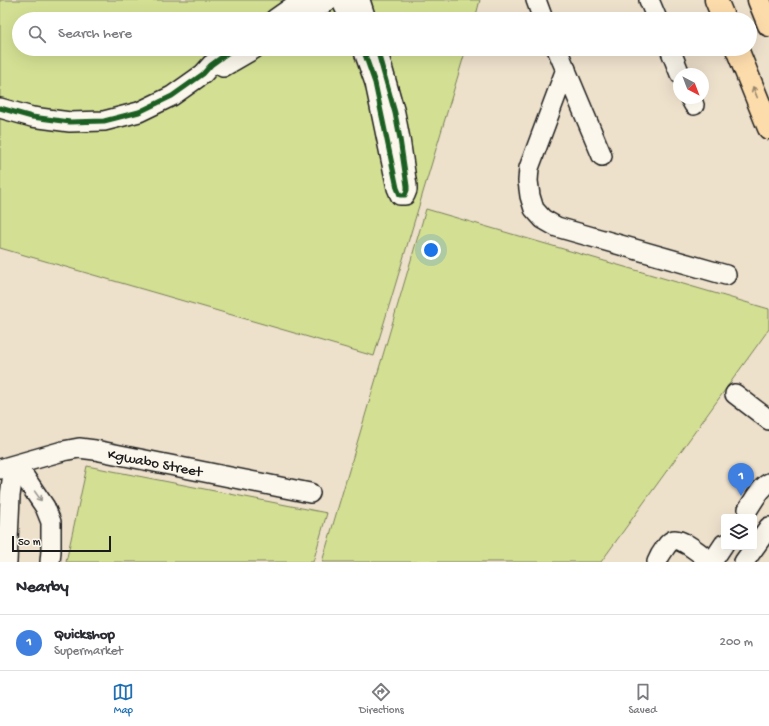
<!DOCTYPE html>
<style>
body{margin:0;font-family:"Gochi Hand",sans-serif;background:#f7f7f7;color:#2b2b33}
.controls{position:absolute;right:12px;bottom:12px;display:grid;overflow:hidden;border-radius:4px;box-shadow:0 4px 16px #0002}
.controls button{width:36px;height:36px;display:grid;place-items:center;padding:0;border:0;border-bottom:1px solid #e1e1e2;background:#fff;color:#2b2b33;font:20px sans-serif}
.compass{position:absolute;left:673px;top:68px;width:36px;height:36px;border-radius:50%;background:#fff;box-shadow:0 4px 16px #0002;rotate:138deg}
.scale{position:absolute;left:12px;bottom:10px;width:99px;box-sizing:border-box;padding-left:4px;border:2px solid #1c1c1c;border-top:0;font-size:11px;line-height:14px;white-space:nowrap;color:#1c1c1c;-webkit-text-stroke:3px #fbf7ec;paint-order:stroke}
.you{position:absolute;left:431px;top:250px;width:14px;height:14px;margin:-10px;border:3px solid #fff;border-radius:50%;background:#1a73e8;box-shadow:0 0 0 6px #1a73e833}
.badge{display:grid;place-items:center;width:26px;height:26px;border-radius:50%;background:#1f6fb2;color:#fff;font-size:13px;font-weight:700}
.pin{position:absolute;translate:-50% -33px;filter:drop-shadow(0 1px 2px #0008)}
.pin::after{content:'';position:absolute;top:21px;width:14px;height:12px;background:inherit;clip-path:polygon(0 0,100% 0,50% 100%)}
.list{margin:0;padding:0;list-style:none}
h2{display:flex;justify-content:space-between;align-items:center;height:52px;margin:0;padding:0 16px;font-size:17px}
h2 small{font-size:13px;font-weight:400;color:#7c7c81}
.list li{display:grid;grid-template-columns:26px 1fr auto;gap:12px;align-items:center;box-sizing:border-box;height:56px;padding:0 16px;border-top:1px solid #e1e1e2}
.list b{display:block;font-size:15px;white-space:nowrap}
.list p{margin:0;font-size:13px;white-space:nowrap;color:#7c7c81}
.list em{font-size:13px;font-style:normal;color:#7c7c81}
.icon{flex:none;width:22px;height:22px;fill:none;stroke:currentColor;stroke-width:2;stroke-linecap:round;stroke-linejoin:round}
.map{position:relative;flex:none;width:769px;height:562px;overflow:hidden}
.search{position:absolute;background:#fff;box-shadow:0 4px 16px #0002;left:12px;right:12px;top:12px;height:44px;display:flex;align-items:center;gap:10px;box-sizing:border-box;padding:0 14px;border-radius:22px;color:#7c7c81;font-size:15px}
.sheet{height:108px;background:#fff}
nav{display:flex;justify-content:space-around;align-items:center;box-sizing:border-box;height:56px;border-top:1px solid #e1e1e2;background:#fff;font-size:11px;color:#7c7c81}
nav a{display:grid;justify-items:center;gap:2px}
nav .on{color:#1f6fb2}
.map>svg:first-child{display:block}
</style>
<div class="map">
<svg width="769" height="562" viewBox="0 0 769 562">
<rect width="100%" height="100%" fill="#eee1cc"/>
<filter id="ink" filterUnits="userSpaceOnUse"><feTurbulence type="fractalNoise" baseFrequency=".025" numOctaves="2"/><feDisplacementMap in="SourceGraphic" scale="8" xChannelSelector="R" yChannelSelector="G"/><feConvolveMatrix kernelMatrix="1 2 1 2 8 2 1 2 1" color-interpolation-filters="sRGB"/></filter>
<g filter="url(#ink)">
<!-- green -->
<g fill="#d3e093" stroke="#787e58">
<path d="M0,0h480l-5,19h-456v30h447l-92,307 -374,-108z"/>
<path d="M426,209l343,100v20l-168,233h-279z"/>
<path d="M87,466l240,47 -14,49h-247z"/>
</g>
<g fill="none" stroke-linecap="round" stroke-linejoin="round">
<defs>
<g id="minor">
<path d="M341,0l9,19"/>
<path d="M360,0l6,19"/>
<path d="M536,0l7,19"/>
<path d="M649,0l8,19"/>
<path d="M275,19l27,-19"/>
<path d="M300,19l29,-19"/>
<path d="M363,49l12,34 22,105 3,7h5l2,-5v-4l-7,-47 -5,-26 -18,-64"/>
<path d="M557,49l45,107"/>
<path d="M670,49l10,25"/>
<path d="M223,67l31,-18"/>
<path d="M566,69l-37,99 -1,13 2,15 4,13 9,10 14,8 169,48"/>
<path d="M690,98l4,7"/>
<path d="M0,108l32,9 38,5 34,-1 35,-9 33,-16 31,-22 8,-9 22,-16"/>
<path d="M735,394l34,26"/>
<path d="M14,466l12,13 19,28 6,15v29l-1,11"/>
<path d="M0,469l63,-18 16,-3 16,2 215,43"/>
<path d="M748,509c6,-9 12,-21 21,-26"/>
<path d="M7,562l3,-66 4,-30"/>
<path d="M657,562c2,-5 5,-10 8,-14 2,-3 5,-7 9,-8 8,-2 30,17 38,22"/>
<path d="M712,562l12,-18"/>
<path d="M744,562l25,-35"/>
</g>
<g id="major">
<path d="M716,0l8,19"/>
<path d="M759,0l10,25"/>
<path d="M737,49l32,79"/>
</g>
</defs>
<!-- minor casing -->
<use href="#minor" stroke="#1c1c1c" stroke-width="22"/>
<!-- major casing -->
<use href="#major" stroke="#1c1c1c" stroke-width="25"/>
<!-- minor -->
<use href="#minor" stroke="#fbf7ec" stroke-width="19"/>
<!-- major -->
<use href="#major" stroke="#fddcac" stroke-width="22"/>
<defs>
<g id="cycleway">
<path d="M363,49l12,34 22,105 3,7h5l2,-5v-4l-7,-47 -5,-26 -18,-64"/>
<path d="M0,108l32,9 38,5 34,-1 35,-9 33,-16 31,-22 8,-9 22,-16"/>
</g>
</defs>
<!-- cycleway casing -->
<use href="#cycleway" stroke="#fbf7ec" stroke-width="8"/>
<!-- cycleway -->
<use href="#cycleway" stroke="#1b5e20" stroke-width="5"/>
</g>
<!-- one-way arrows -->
<defs><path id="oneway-shaft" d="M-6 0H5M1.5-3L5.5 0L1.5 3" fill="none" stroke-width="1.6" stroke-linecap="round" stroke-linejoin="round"/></defs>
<use stroke="#98866b" href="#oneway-shaft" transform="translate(755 92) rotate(-112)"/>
<use stroke="#97948e" href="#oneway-shaft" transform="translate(38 496) rotate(55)"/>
</g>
<g text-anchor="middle" stroke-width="3" stroke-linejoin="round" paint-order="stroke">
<!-- street labels -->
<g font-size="15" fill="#1c1c1c" stroke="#fbf7ec">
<text transform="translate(155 462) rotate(11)" y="5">Kgwabo Street</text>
</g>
</g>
</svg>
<div class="controls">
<button><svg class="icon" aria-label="layers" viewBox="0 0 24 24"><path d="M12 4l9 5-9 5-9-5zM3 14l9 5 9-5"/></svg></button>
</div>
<svg class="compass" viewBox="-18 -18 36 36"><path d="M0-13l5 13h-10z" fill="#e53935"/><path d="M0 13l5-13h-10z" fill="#7c7c81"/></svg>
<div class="scale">50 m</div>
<div class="you"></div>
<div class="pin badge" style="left:741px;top:496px;background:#3f7fe0">1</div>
<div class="search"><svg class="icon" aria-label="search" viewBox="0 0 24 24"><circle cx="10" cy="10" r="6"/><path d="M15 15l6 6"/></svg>Search here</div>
</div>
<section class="sheet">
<h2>Nearby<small></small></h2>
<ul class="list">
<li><span class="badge" style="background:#3f7fe0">1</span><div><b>Quickshop</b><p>Supermarket</p></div><em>200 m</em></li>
</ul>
</section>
<nav>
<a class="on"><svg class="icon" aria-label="map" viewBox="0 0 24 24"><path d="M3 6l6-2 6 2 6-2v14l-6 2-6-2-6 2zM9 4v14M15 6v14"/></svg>Map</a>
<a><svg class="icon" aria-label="directions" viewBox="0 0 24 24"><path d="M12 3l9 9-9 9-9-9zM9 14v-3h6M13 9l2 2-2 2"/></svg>Directions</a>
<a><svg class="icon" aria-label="saved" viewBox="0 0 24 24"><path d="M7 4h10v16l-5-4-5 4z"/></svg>Saved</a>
</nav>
